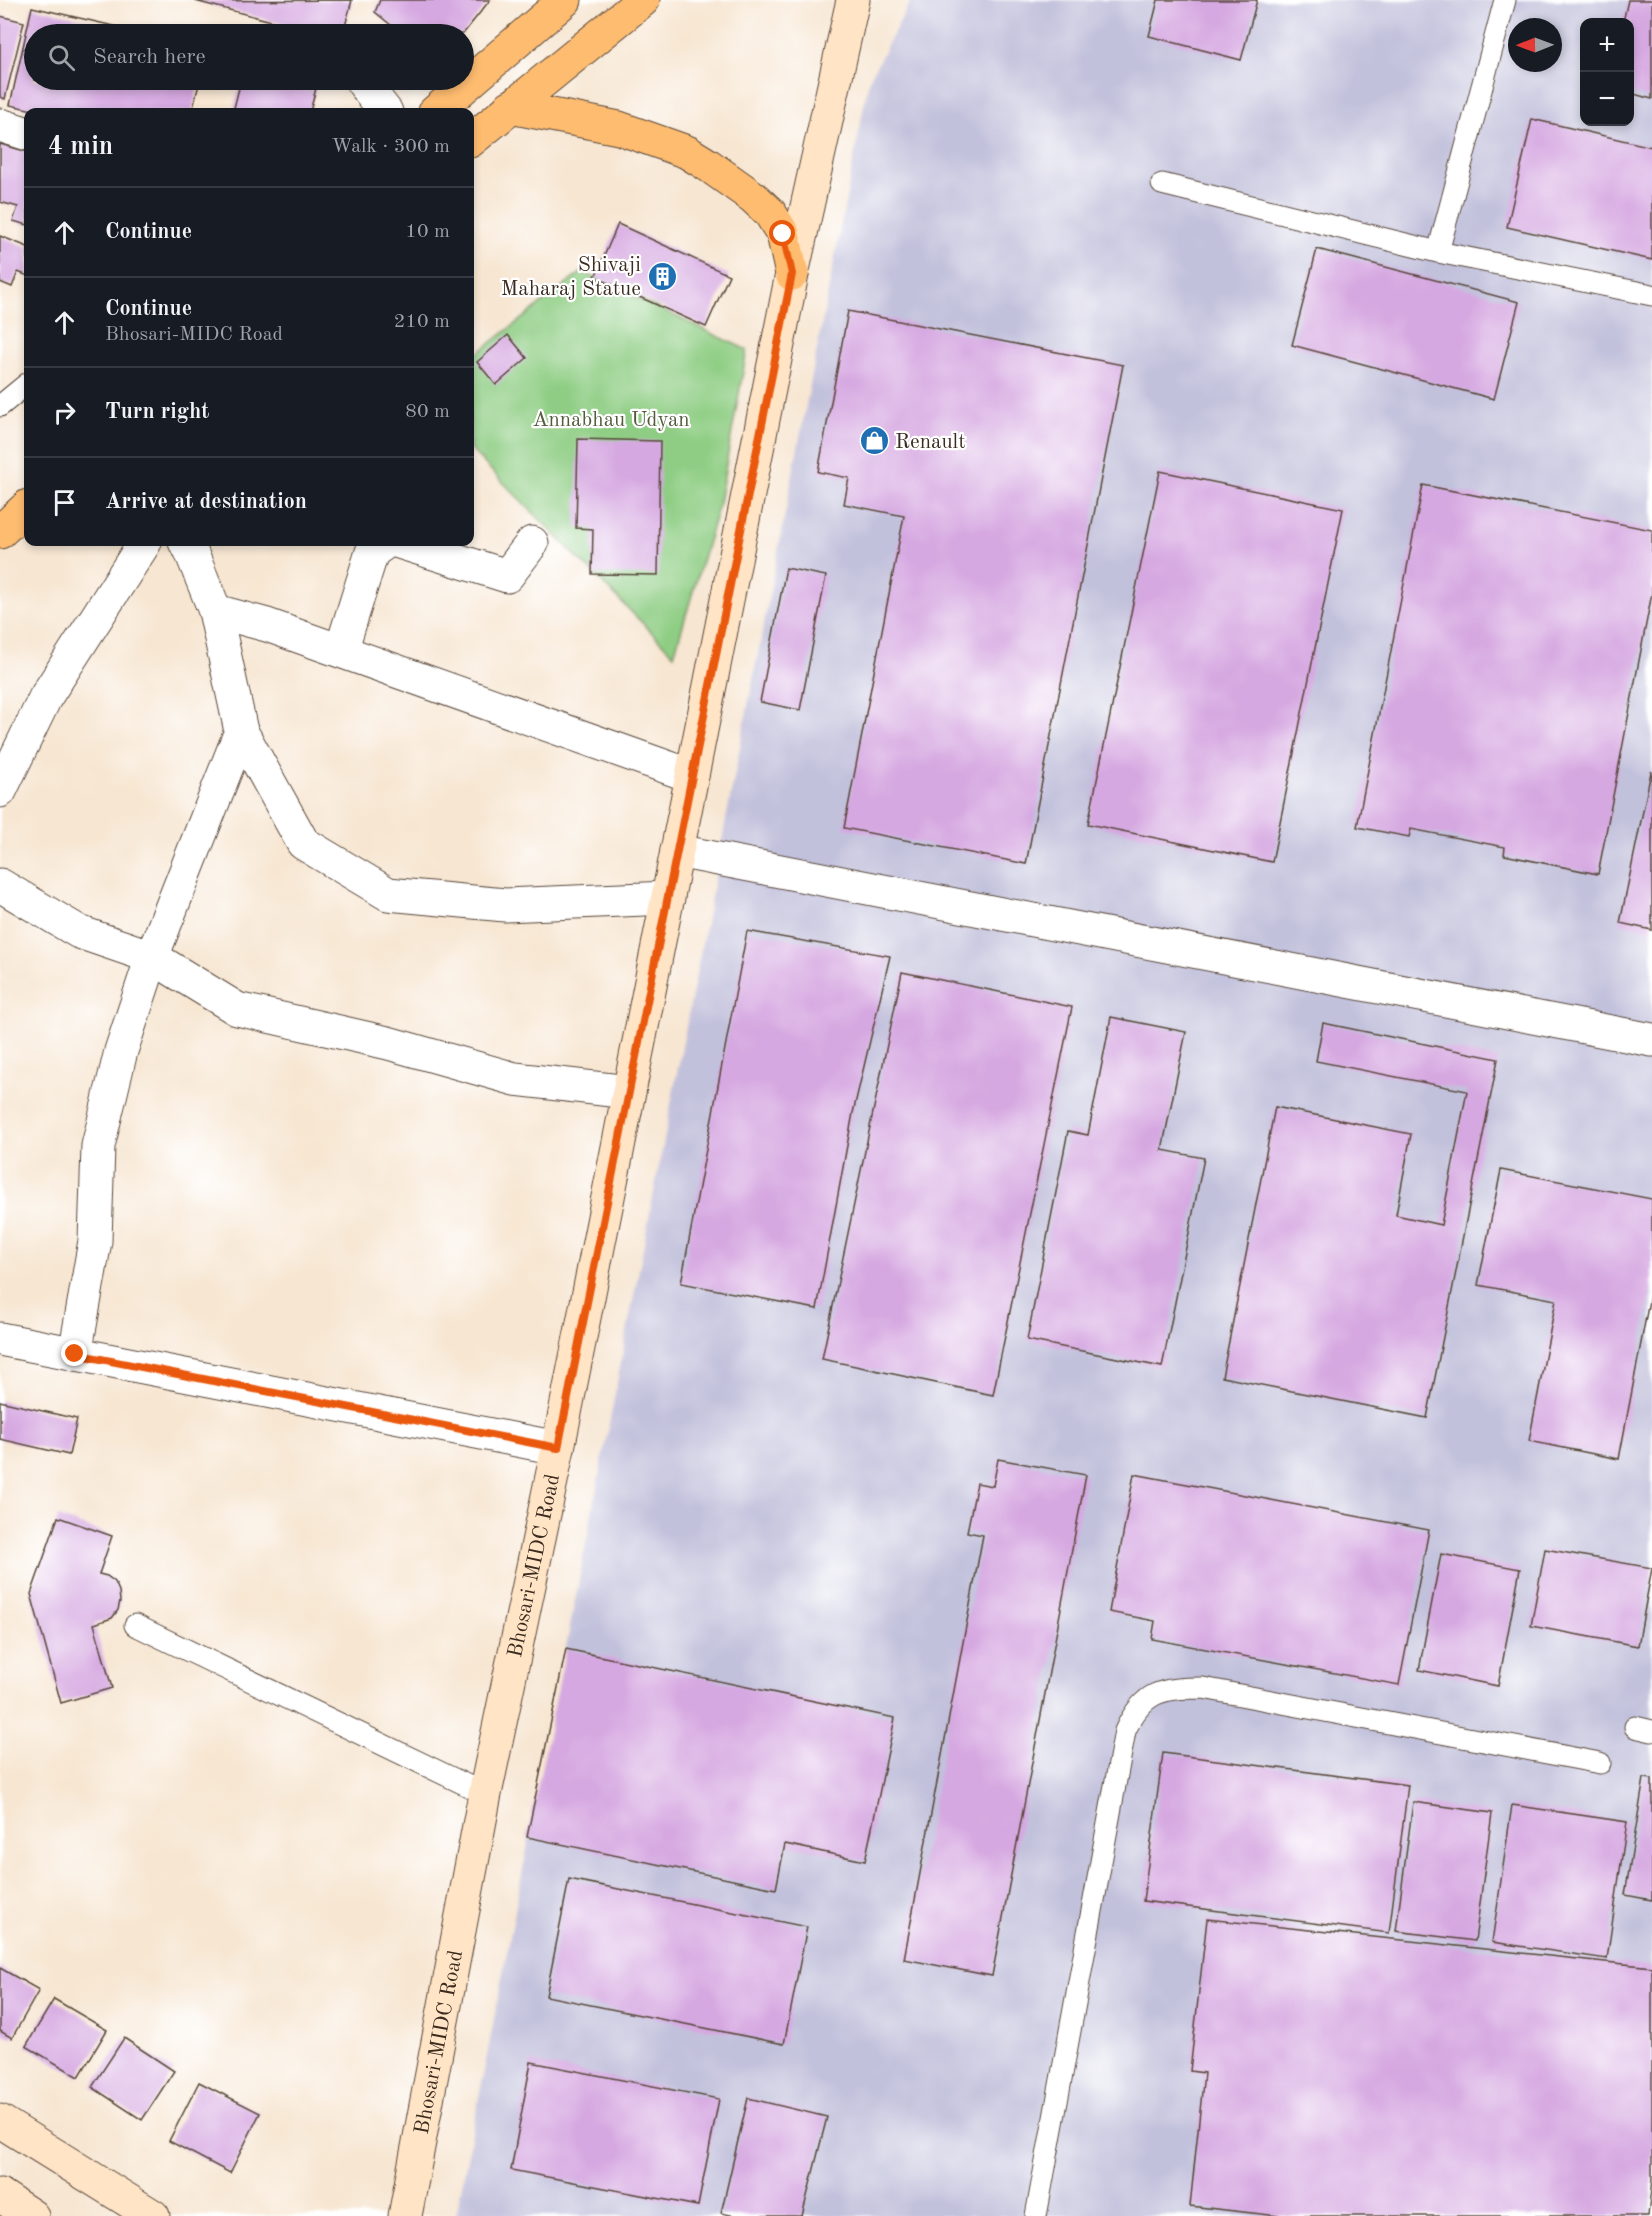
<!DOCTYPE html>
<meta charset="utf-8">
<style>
body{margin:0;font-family:"Old Standard TT",serif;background:#20242c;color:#f1f3f6}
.controls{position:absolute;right:18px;top:18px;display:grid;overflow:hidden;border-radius:12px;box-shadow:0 3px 9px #0003}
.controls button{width:54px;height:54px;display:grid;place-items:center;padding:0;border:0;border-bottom:2px solid #363941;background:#171b24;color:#f1f3f6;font:30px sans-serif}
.compass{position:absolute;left:1508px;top:18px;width:54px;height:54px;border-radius:50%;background:#171b24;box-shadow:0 3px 9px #0003;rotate:269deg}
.stop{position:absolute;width:18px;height:18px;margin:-14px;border:4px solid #ea580c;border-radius:50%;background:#fff}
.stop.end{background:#ea580c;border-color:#fff;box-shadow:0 2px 6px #0008}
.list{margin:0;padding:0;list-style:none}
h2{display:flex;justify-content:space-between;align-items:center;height:78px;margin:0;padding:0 24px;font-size:26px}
h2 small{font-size:20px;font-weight:400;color:#9ea1a6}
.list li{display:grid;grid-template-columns:39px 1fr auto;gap:18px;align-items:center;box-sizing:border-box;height:90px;padding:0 24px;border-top:2px solid #363941}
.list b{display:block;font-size:22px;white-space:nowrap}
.list p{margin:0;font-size:20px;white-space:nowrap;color:#9ea1a6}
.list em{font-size:20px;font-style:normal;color:#9ea1a6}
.icon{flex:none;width:33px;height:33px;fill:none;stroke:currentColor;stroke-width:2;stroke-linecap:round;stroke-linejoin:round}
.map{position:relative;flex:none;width:1652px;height:2216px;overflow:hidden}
.search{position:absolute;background:#171b24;box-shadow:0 3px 9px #0003;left:24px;top:24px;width:450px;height:66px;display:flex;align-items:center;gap:15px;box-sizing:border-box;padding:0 21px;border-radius:33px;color:#9ea1a6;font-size:22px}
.panel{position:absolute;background:#171b24;box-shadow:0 3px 9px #0003;left:24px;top:108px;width:450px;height:438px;border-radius:12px}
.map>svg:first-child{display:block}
</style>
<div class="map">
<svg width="1652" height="2216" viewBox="0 0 1652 2216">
<rect width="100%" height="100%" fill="#fff"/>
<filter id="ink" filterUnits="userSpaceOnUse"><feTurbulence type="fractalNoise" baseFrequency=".0167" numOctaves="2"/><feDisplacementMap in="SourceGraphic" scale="12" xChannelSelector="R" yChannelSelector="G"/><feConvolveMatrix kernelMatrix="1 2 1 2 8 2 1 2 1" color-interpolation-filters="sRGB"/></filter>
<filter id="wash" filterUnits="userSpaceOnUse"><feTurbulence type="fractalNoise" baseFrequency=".008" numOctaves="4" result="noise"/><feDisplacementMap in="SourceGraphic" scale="24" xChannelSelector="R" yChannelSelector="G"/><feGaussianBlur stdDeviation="1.35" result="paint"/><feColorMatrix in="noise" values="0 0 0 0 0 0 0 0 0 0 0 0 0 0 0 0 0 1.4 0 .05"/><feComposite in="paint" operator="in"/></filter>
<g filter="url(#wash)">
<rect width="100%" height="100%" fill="#f7e6d2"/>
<!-- industrial -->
<path fill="#c2c1dc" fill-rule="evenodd" d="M911,0h741v2216h-1196l413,-2136zM1584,22h46v100h-46zM1517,27h36v36h-36z"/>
<!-- green -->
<path fill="#8ecd83" stroke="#647c50" stroke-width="1.5" d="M582,272l165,78 -29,158 -44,147 -204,-206v-90z"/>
<g id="blocks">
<!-- building -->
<g fill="#d6a8e1">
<path d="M352,0l-9,34h-22l-126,-33z"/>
<path d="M380,0h110l-27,34h-61l-27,-22z"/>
<path d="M1158,0h99l-16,60 -92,-24z"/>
<path d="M1628,0h24v99l-22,-6v-71h-7z"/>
<path d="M32,7l116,27h-114v46h166l-8,32h-150l-32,-7z"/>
<path d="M0,16l24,6 -19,77 -5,-2z"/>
<path d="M241,80h77l-8,32h-77z"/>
<path d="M1532,119l120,28v113l-145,-33z"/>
<path d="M0,144l28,8v73l-15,-4 5,-14 -18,-5z"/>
<path d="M618,224l111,51 -23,52 -111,-50z"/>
<path d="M0,236l28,11v29l-10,-4 -6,15 -12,-5z"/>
<path d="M1317,249l202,53 -25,97 -202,-54z"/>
<path d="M848,311l275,54 -97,499 -182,-36 60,-312 -60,-12 5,-26 -31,-6z"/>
<path d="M508,335l19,23 -31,27 -19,-23z"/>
<path d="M578,439l82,2 -2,134 -66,-1 1,-45 -17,-1z"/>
<path d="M1160,471l183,38 -71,353 -184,-38z"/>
<path d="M1423,485l229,45v63l-54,281 -94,-19 1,-8 -94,-18 -2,8 -52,-10z"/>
<path d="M786,568l40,8 -26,134 -40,-8z"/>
<path d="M1651,772h1v158l-32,-7z"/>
<path d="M747,931l143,25 -37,157 -36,196 -136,-26z"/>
<path d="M902,972l170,35 -79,388 -171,-36z"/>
<path d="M1111,1017l75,15 -24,118 42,8 -42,209 -135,-27 41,-209 20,4z"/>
<path d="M1323,1023l175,36 -71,359 -205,-41 53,-270 136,27 -15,81 45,10 26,-134 -151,-30z"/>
<path d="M1501,1170l151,29v86l-33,174 -90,-18 27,-141 -78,-15z"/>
<path d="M0,1401l77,18 -8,36 -69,-16z"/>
<path d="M998,1459l88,16 -94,501 -88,-17 79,-424 -16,-3 10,-49 16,3z"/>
<path d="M1134,1474l295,56 -30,155 -247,-46 3,-18 -46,-9z"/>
<path d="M58,1517l54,19 -13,38 8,2 8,6 4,9 1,10 -2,9 -6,8 -18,6 18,64 -51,15 -30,-109z"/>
<path d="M1545,1549l107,19 -14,78 -107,-20z"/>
<path d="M1441,1554l79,15 -22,117 -79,-16z"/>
<path d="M566,1649l329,69 -30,143 -80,-17 -9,45 -249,-52z"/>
<path d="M1163,1753l245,32 -19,148 -246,-32z"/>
<path d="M1644,1778l8,1v121l-27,-5z"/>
<path d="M1413,1802l79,11 -17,128 -79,-10z"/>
<path d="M1512,1805l115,17 -20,137 -115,-17z"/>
<path d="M569,1879l238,48 -23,117 -238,-48z"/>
<path d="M1207,1919l445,48v213l-4,36h-369l-89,-10 14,-133 -14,-2z"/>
<path d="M0,1968l39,22 -27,48 -12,-7z"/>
<path d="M54,1999l53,31 -28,47 -53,-31z"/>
<path d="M124,2038l50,33 -32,49 -50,-33z"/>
<path d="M531,2062l188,37 -21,107 -187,-36z"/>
<path d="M199,2082l61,31 -30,60 -61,-32z"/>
<path d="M748,2098l79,19 -25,99h-67l-14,-3z"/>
</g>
</g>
</g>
<g filter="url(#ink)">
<use href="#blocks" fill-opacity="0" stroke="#574639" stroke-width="1.5"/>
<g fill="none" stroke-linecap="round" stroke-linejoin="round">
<defs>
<g id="lane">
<path d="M1162,184l276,68 214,43"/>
<path d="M1438,252l67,-252"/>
<path d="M0,406l28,-23"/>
<path d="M135,1625l350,169"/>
<path d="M1635,1727l17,4"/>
<path d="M1036,2216l89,-485c18,-40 36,-43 78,-43l397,75"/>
</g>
<g id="street">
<path d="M361,80l25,32"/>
<path d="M0,125l28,9"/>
<path d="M185,542l5,7 25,62 26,120 62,112 85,51 117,11 163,-7"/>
<path d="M399,542l108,34 25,-33"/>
<path d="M215,611l52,14 425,151"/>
<path d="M341,651l31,-99 14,-10"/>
<path d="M0,791l45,-93 100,-156"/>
<path d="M677,851l975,189"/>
<path d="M0,885l79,47 73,25 85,52 151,34 127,36 114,13"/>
<path d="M0,1339l558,109"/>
<path d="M75,1354l20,-113 3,-95 23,-95 31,-94 89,-226"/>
</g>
<g id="secondary">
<path d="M0,2121l153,95"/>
<path d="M0,2195l32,21"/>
<path id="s1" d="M405,2216l80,-422 73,-346 234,-1174 61,-274"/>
</g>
<g id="primary">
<path d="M510,107l109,21 68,24 21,13 45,32 17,16 13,21 9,40"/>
<path d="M435,112l130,-112"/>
<path d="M470,141l173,-141"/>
<path d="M0,532l28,-26"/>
</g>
</defs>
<!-- lane casing -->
<use href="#lane" stroke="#574639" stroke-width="23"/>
<!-- street casing -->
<use href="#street" stroke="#574639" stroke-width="35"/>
<!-- secondary casing -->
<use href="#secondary" stroke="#574639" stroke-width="35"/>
<!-- primary casing -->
<use href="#primary" stroke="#574639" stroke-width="35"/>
<!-- lane -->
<use href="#lane" stroke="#fff" stroke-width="21"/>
<!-- street -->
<use href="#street" stroke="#fff" stroke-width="33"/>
<!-- secondary -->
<use href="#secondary" stroke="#ffe4c6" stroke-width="33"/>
<!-- primary -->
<use href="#primary" stroke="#febc70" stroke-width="33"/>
</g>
</g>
<g fill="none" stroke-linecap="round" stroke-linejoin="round" filter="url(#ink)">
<!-- route -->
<path stroke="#ea580c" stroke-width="8" d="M75,1354l483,94 234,-1174 -9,-40"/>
</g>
<!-- icons -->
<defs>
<symbol id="building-disc" viewBox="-11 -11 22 22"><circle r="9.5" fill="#1f6fb2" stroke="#fff"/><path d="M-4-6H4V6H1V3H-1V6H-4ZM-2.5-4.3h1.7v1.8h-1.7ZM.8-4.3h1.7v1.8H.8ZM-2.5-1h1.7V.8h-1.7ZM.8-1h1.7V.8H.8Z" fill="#fff"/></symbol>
<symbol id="shop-disc" viewBox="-11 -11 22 22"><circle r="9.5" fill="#1f6fb2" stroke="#fff"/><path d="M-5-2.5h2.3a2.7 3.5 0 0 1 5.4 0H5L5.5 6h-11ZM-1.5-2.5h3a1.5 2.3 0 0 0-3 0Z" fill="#fff"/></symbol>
</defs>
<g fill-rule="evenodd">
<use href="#building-disc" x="646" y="260" width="33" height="33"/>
<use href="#shop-disc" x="858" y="424" width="33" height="33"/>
</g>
<g text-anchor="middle" stroke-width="4.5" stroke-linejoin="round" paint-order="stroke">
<!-- poi labels -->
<g font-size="21" fill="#3b2a1e" stroke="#fff" text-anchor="end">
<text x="641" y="271">Shivaji<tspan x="641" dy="24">Maharaj Statue</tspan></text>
<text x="895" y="448" text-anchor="start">Renault</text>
</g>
<!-- park labels -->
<g font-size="21" fill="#545b3c" stroke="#fff">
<text x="611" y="426">Annabhau Udyan</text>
</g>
<!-- street labels -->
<g font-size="21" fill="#3b2a1e" stroke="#fff">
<text dy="7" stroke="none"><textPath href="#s1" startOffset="663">Bhosari-MIDC Road</textPath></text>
<text dy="7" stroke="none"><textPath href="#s1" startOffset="177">Bhosari-MIDC Road</textPath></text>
</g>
</g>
</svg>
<div class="controls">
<button>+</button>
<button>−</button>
</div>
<svg class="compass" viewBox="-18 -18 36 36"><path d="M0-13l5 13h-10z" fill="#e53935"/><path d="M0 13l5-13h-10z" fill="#9ea1a6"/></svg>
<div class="stop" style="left:783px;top:234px"></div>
<div class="stop end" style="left:75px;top:1354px"></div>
<div class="search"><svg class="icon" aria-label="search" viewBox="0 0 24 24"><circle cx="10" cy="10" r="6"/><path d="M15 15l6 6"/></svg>Search here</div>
<section class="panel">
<h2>4 min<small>Walk · 300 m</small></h2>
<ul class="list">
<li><svg class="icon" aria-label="ahead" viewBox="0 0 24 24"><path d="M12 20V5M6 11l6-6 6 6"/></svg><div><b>Continue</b></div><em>10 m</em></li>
<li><svg class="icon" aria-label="ahead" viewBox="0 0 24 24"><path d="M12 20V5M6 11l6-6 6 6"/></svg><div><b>Continue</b><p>Bhosari-MIDC Road</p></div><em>210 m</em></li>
<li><svg class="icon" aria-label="right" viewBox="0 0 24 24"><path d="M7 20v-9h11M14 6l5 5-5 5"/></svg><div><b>Turn right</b></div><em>80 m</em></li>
<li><svg class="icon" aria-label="arrive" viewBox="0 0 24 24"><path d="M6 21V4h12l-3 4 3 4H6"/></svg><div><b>Arrive at destination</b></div></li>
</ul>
</section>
</div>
